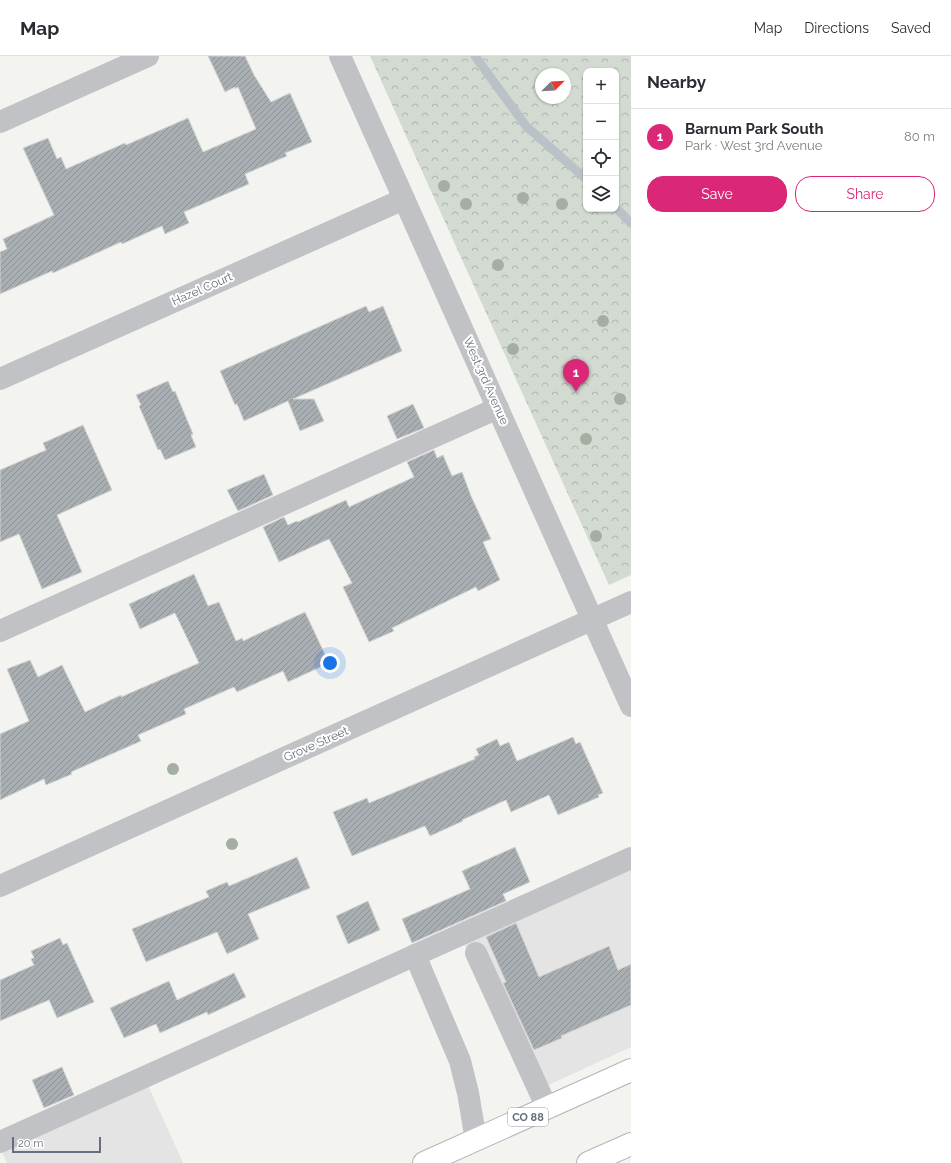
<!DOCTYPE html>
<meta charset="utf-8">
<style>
body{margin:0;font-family:Raleway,sans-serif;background:#f7f7f7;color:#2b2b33}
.controls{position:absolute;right:12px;top:12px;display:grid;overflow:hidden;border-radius:8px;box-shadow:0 1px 3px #0004}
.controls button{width:36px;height:36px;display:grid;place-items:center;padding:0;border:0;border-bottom:1px solid #e1e1e2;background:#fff;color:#2b2b33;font:20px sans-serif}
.compass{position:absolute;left:535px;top:12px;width:36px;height:36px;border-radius:50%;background:#fff;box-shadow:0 1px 3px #0004;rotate:66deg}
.scale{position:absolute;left:12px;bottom:10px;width:89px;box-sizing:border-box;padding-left:4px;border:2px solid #666f7d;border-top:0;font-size:11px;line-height:14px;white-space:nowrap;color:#666f7d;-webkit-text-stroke:3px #fff;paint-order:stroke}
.you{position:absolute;left:330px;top:607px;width:14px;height:14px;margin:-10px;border:3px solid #fff;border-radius:50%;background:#1a73e8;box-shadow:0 0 0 6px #1a73e833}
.badge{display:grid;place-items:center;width:26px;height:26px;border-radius:50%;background:#db2777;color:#fff;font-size:13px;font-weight:700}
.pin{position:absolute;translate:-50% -33px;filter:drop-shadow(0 1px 2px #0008)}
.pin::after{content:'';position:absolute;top:21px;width:14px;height:12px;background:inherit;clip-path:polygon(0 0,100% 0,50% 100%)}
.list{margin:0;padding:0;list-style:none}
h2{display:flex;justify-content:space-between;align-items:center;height:52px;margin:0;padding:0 16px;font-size:17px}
h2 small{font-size:13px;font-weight:400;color:#7c7c81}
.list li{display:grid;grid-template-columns:26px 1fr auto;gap:12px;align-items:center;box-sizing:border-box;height:56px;padding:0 16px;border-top:1px solid #e1e1e2}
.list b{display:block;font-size:15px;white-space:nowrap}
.list p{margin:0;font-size:13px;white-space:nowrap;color:#7c7c81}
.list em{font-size:13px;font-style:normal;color:#7c7c81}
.actions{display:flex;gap:8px;padding:12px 16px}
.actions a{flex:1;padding:9px 0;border:1px solid #db2777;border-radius:16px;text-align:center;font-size:14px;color:#db2777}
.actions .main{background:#db2777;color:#fff}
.icon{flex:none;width:22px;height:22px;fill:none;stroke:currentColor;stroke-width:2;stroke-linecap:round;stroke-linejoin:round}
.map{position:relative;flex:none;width:631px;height:1107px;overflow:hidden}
header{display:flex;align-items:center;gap:24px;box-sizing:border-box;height:56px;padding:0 20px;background:#fff;border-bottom:1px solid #e1e1e2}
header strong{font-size:19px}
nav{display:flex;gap:22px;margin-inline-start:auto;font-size:14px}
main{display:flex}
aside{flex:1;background:#fff}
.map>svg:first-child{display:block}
</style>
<header>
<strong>Map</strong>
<nav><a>Map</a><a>Directions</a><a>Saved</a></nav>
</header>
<main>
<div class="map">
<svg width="631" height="1107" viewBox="0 0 631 1107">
<defs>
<pattern id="park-crowns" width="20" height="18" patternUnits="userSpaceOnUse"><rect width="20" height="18" fill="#d3dad1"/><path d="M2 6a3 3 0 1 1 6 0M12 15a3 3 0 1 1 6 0" fill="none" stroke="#afb5af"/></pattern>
<pattern id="building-hatch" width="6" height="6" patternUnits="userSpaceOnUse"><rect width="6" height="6" fill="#a9aeb3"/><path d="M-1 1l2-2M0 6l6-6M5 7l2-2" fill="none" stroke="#8d9297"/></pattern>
</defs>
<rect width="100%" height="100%" fill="#f3f3f0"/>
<!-- built -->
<g fill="#e3e4e3">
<path d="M631,795v196l-102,47 -72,-166z"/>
<path d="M141,1014l42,93h-176l-7,-16z"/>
</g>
<!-- park -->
<path fill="url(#park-crowns)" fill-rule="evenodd" d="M370,0h261v519l-22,10zM586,15h30v138h-30zM541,18h24v24h-24z"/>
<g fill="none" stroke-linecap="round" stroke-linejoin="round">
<!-- stream -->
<g stroke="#bbc2c7" stroke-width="9">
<path d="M475,0l51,70 60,53"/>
<path d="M616,152l15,15"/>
</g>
</g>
<!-- building -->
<g fill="url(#building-hatch)" stroke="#d4d4d3">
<path d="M208,0h37l9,19 17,27 19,-9 22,49 -27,11 2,3 -42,18 4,10 -65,28 5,11 -24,11 -3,-8 -40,18 -1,-2 -68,31 -1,-2 -52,23v-42l7,-3 -4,-10 51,-24 -31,-67 25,-10 9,21 4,-2 5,12 59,-26 1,2 62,-27 15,34 53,-23 -18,-42 -3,2v-2l-10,5z"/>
<path d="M366,250l3,6 14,-6 19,45 -109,48h21l10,22 -24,10 -12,-30 -44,20 -7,-17 -2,1 -15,-34z"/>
<path d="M168,325l5,11 2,-1 18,43 -2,1 5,12 -31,13 -5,-11 -2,1 -19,-44 2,-1 -5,-10z"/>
<path d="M413,348l11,24 -27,11 -10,-23z"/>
<path d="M83,369l29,65 -55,25 25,57 -40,17 -23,-55 -19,8v-72l46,-20 -3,-7z"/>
<path d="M434,394l3,8 6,-3 9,21 10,-4 9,24 20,43 -8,3 17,38 -22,11 -2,-4 -84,41 2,3 -25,11 -26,-55 9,-4 -23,-44 -50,23 -16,-35 21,-10 4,8 9,-4 1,1 48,-22 3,7 65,-30 -7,-15z"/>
<path d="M264,418l9,21 -35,16 -11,-21z"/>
<path d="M194,518l14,32 11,-4 17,39 6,-3 1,3 62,-29 24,51 -41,19 -5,-11 -46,21 -3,-5 -50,22 2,5 -48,21 3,6 -70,31 1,2 -26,11 -2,-6 -44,21v-66l29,-13 -22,-52 23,-9 8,17 24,-12 23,47 36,-17v2l78,-34 -24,-50 -35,16 -11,-25z"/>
<path d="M573,681l3,7 4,-2 23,51 -5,2 1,2 -41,18 -9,-20 -38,17 -5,-12 -44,20 1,1 -33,15 -5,-10 -73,30 -19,-44 34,-14 2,5 106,-44 -1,-2 5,-2 -3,-6 21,-10 3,7 9,-4 8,19z"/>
<path d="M515,791l15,35 -27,12 3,7 -94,42 -10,-24 68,-30 -8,-18z"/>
<path d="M297,801l13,31 -62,26 11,25 -32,15 -10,-22 -71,30 -14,-33 77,-32 -3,-6 21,-9 2,4z"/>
<path d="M368,845l12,29 -32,14 -12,-28z"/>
<path d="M516,867l23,54 70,-31 9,24 13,-6v41l-70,31 1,2 -28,12 -31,-67 3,-1 -20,-45z"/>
<path d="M60,882l3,7 4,-2 27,59 -37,16 -8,-18 -49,21v-41l34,-15 -3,-6 3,-1 -3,-7z"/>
<path d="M234,917l12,24 -38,18 -1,-3 -47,21 -4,-9 -32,14 -14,-30 59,-27 8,19z"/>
<path d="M62,1011l12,28 -30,13 -12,-28z"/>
</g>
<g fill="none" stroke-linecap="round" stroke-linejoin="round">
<defs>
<g id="major">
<path d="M424,1107l207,-93"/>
<path d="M588,1107l43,-19"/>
</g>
</defs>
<!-- major casing -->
<use href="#major" stroke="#b3b5b9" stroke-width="24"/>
<!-- minor -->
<g stroke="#c0c2c5" stroke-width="22">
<path d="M340,0l291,650"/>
<path d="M0,66l148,-66"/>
<path d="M0,323l404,-180"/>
<path d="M0,575l498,-223"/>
<path d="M0,830l631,-284"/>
<path d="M476,897l71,155"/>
<path d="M415,899l45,106 8,32 8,47"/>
<path d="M0,1086l631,-284"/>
</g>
<!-- major -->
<use href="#major" stroke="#fff" stroke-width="22"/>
</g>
<!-- trees -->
<g fill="#a5aea3">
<circle cx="444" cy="130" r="6"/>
<circle cx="523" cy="142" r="6"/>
<circle cx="466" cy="148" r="6"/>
<circle cx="562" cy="148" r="6"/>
<circle cx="498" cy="209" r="6"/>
<circle cx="603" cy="265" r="6"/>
<circle cx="513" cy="293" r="6"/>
<circle cx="620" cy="343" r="6"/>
<circle cx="586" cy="383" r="6"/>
<circle cx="596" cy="480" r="6"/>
<circle cx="173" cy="713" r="6"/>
<circle cx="232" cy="788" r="6"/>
</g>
<g text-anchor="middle" stroke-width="4" stroke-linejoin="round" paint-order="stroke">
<!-- shield labels -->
<rect fill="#fff" stroke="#949aa4" stroke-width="1" x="508" y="1052" width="40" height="18" rx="3"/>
<g font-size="11" font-weight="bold" fill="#666f7d">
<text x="528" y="1065">CO 88</text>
</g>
<!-- street labels -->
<g font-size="12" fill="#666f7d" stroke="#fff">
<text transform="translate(202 233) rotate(-24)" y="4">Hazel Court</text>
<text transform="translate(486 325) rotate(66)" y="4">West 3rd Avenue</text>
<text transform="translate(316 688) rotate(-24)" y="4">Grove Street</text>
</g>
</g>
</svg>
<div class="controls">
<button>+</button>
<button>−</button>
<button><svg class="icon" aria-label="locate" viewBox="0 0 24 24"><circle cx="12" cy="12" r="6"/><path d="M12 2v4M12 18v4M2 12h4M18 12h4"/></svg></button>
<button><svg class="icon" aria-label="layers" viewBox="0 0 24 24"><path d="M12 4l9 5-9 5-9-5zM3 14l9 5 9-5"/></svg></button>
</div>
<svg class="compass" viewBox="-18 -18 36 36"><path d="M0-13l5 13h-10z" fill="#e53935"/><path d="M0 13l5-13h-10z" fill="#7c7c81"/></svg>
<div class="scale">20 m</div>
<div class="you"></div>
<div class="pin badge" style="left:576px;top:336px">1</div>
</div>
<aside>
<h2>Nearby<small></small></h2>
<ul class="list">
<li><span class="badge">1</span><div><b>Barnum Park South</b><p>Park · West 3rd Avenue</p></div><em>80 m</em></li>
</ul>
<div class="actions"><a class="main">Save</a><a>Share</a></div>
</aside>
</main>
